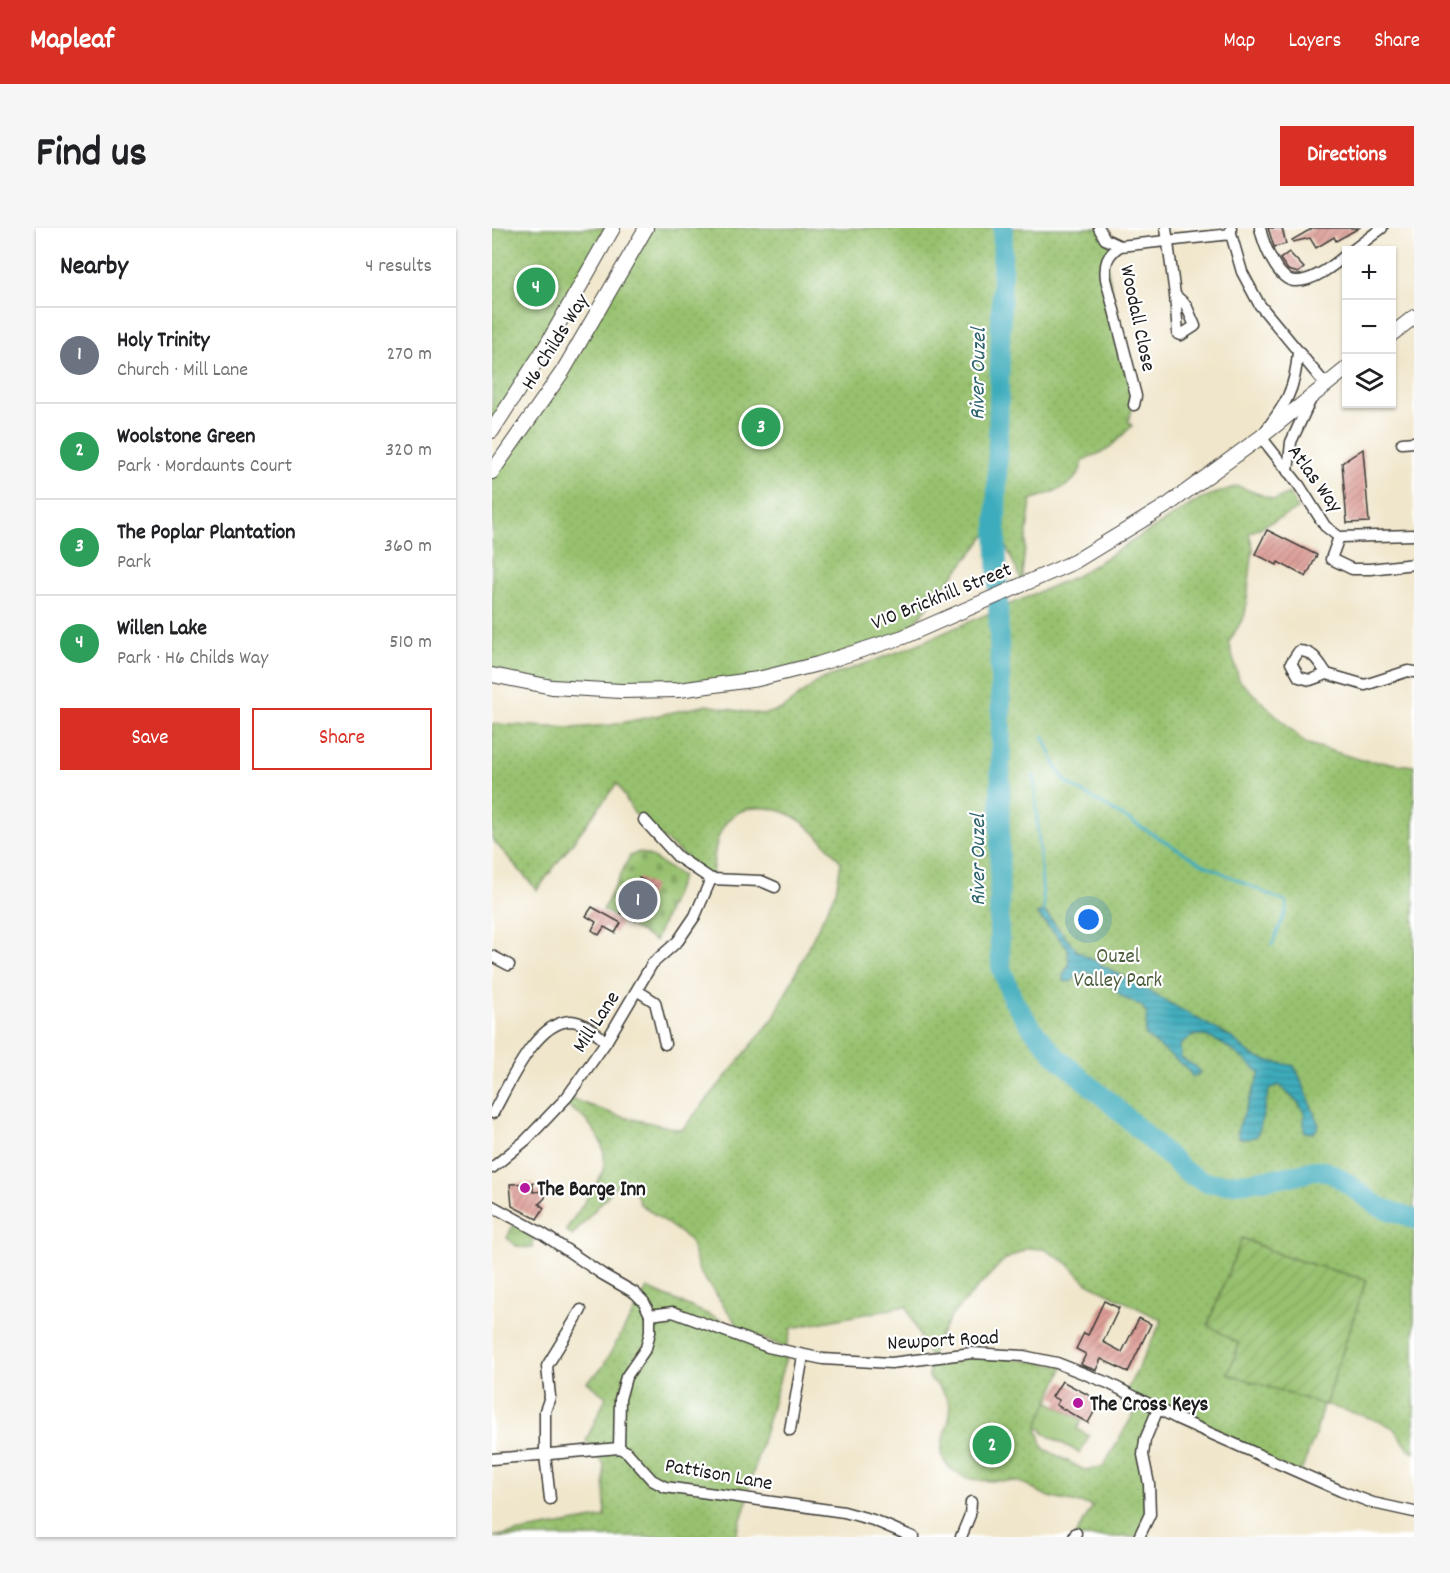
<!DOCTYPE html>
<meta charset="utf-8">
<style>
body{margin:0;font-family:Dekko,sans-serif;background:#f6f6f6;color:#202124}
.controls{position:absolute;right:18px;top:18px;display:grid;overflow:hidden;border-radius:0px;box-shadow:0 2px 4px #0004}
.controls button{width:54px;height:54px;display:grid;place-items:center;padding:0;border:0;border-bottom:2px solid #e0e0e0;background:#fff;color:#202124;font:30px sans-serif}
.you{position:absolute;left:597px;top:692px;width:21px;height:21px;margin:-15px;border:4px solid #fff;border-radius:50%;background:#1a73e8;box-shadow:0 0 0 9px #1a73e833}
.badge{display:grid;place-items:center;width:39px;height:39px;border-radius:50%;background:#d93025;color:#fff;font-size:20px;font-weight:700}
.pin{position:absolute;translate:-50% -50%;border:3px solid #fff;box-shadow:0 2px 6px #0006}
.list{margin:0;padding:0;list-style:none}
h2{display:flex;justify-content:space-between;align-items:center;height:78px;margin:0;padding:0 24px;font-size:26px}
h2 small{font-size:20px;font-weight:400;color:#757577}
.list li{display:grid;grid-template-columns:39px 1fr auto;gap:18px;align-items:center;box-sizing:border-box;height:96px;padding:0 24px;border-top:2px solid #e0e0e0}
.list b{display:block;font-size:22px;white-space:nowrap}
.list p{margin:0;font-size:20px;white-space:nowrap;color:#757577}
.list em{font-size:20px;font-style:normal;color:#757577}
.actions{display:flex;gap:12px;padding:18px 24px}
.actions a{flex:1;padding:14px 0;border:2px solid #d93025;border-radius:0px;text-align:center;font-size:21px;color:#d93025}
.actions .main{background:#d93025;color:#fff}
.icon{flex:none;width:33px;height:33px;fill:none;stroke:currentColor;stroke-width:2;stroke-linecap:round;stroke-linejoin:round}
.map{position:relative;flex:none;width:922px;height:1309px;overflow:hidden;border-radius:0px}
header{display:flex;align-items:center;gap:36px;box-sizing:border-box;height:84px;padding:0 30px;background:#d93025;color:#fff}
header strong{font-size:28px}
nav{display:flex;gap:33px;margin-inline-start:auto;font-size:21px}
.intro{display:flex;align-items:center;justify-content:space-between;box-sizing:border-box;height:144px;padding:0 36px}
h1{margin:0;font-size:42px}
.button{padding:15px 27px;border-radius:0px;background:#d93025;color:#fff;font-size:21px;font-weight:700}
main{display:flex;gap:36px;padding:0 36px}
aside{flex:1;background:#fff;border-radius:0px;box-shadow:0 2px 4px #0004}
.map>svg:first-child{display:block}
</style>
<header>
<strong>Mapleaf</strong>
<nav><a>Map</a><a>Layers</a><a>Share</a></nav>
</header>
<div class="intro"><h1>Find us</h1><a class="button">Directions</a></div>
<main>
<aside>
<h2>Nearby<small>4 results</small></h2>
<ul class="list">
<li><span class="badge" style="background:#6b7280">1</span><div><b>Holy Trinity</b><p>Church · Mill Lane</p></div><em>270 m</em></li>
<li><span class="badge" style="background:#2e9e5b">2</span><div><b>Woolstone Green</b><p>Park · Mordaunts Court</p></div><em>320 m</em></li>
<li><span class="badge" style="background:#2e9e5b">3</span><div><b>The Poplar Plantation</b><p>Park</p></div><em>360 m</em></li>
<li><span class="badge" style="background:#2e9e5b">4</span><div><b>Willen Lake</b><p>Park · H6 Childs Way</p></div><em>510 m</em></li>
</ul>
<div class="actions"><a class="main">Save</a><a>Share</a></div>
</aside>
<div class="map">
<svg width="922" height="1309" viewBox="0 0 922 1309">
<defs>
<pattern id="wetland-marsh" width="20" height="14" patternUnits="userSpaceOnUse" patternTransform="scale(1.5)"><rect width="20" height="14" fill="#97c16e"/><path d="M1 5h8M5 5V1M11 12h8M15 12V8" fill="none" stroke="#82a55f"/></pattern>
<pattern id="cemetery-stones" width="16" height="16" patternUnits="userSpaceOnUse" patternTransform="scale(1.5)"><rect width="16" height="16" fill="#97c16e"/><path d="M2 7V4a2 2 0 0 1 4 0v3zM10 15v-3a2 2 0 0 1 4 0v3z" fill="#82a55f"/></pattern>
<pattern id="park-dots" width="8" height="8" patternUnits="userSpaceOnUse" patternTransform="scale(1.5)"><rect width="8" height="8" fill="#97c16e"/><path d="M2 2h.1M6 6h.1" fill="none" stroke="#82a55f" stroke-width="1.8" stroke-linecap="round"/></pattern>
<pattern id="garden-furrows" width="10" height="10" patternUnits="userSpaceOnUse" patternTransform="scale(1.5)"><rect width="10" height="10" fill="#97c16e"/><path d="M-1 1l2-2M0 10L10 0M9 11l2-2" fill="none" stroke="#82a55f"/></pattern>
<pattern id="water-rules" width="6" height="5" patternUnits="userSpaceOnUse" patternTransform="scale(1.5)"><rect width="6" height="5" fill="#3eacbc"/><path d="M0 2.5h6" fill="none" stroke="#338b98"/></pattern>
<pattern id="building-hatch" width="6" height="6" patternUnits="userSpaceOnUse" patternTransform="scale(1.5)"><rect width="6" height="6" fill="#da958e"/><path d="M-1 1l2-2M0 6l6-6M5 7l2-2" fill="none" stroke="#b07973"/></pattern>
</defs>
<rect width="100%" height="100%" fill="#fff"/>
<filter id="ink" filterUnits="userSpaceOnUse"><feTurbulence type="fractalNoise" baseFrequency=".0167" numOctaves="2"/><feDisplacementMap in="SourceGraphic" scale="12" xChannelSelector="R" yChannelSelector="G"/><feConvolveMatrix kernelMatrix="1 2 1 2 8 2 1 2 1" color-interpolation-filters="sRGB"/></filter>
<filter id="wash" filterUnits="userSpaceOnUse"><feTurbulence type="fractalNoise" baseFrequency=".008" numOctaves="4" result="noise"/><feDisplacementMap in="SourceGraphic" scale="24" xChannelSelector="R" yChannelSelector="G"/><feGaussianBlur stdDeviation="1.35" result="paint"/><feColorMatrix in="noise" values="0 0 0 0 0 0 0 0 0 0 0 0 0 0 0 0 0 1.4 0 .05"/><feComposite in="paint" operator="in"/></filter>
<g filter="url(#wash)">
<rect width="100%" height="100%" fill="#f0e6cb"/>
<!-- grass -->
<path fill="#97c16e" stroke="#5a6e45" stroke-width="1.5" d="M556,1173l34,19 -5,9 12,7 -9,17 -37,-20v-3l-6,-3z"/>
<!-- wetland -->
<path fill="url(#wetland-marsh)" stroke="#5a6e45" stroke-width="1.5" d="M21,997l8,2 12,10v11l-15,-1 -11,-9z"/>
<!-- cemetery -->
<path fill="url(#cemetery-stones)" stroke="#5a6e45" stroke-width="1.5" d="M147,624l9,3 34,21 -27,65 -52,-31 27,-54z"/>
<!-- park -->
<g fill="url(#park-dots)" stroke="#5a6e45" stroke-width="1.5" fill-rule="evenodd">
<path d="M0,0h121l-121,203z"/>
<path d="M154,0h453l21,18 -14,14 28,145 -6,16 4,5 -25,24 -24,10c-3,27 -31,32 -52,40l-9,73 2,14 -28,-64 -93,114 -145,42 -137,12 -129,-16v-203z"/>
<path d="M745,258l38,14 14,-7 9,16 -49,24 4,15 -8,67 -16,27 10,38 66,63 57,17 52,6v687c-10,-7 -13,-17 -21,-25 -10,-8 -54,-19 -68,-23l41,-125 -83,-24 -41,-18 -3,106 -10,29 94,31 -7,29 -16,41 -142,-64 -13,30 5,74 -11,23h-65l19,-31c-15,-5 -32,-4 -46,-10 -10,-4 -18,-12 -29,-14 -22,-4 -42,4 -63,-10 -29,-19 -2,-43 -5,-64 -2,-13 -11,-22 -21,-30l1,-19 -24,-53 -114,22 -6,20 -41,-17 41,26 -40,141 2,1 -13,38h-243l113,-20 -1,-53 -18,-23 20,-44 -19,-15 15,-14 45,-80 93,40 -41,-57 -9,-31 -50,-36 -8,-21 -9,-5 -51,58 -6,-6c8,-13 34,-49 37,-60 7,-30 -18,-55 -41,-67l5,-6 52,19 63,14 91,-111 63,-128 5,-29c-22,-27 -48,-58 -86,-54 -14,1 -26,8 -33,21 -8,14 -8,35 -11,50l-77,-66 -17,-30 -80,107 -45,-51v-115l79,4 40,-3 96,-20 43,8 15,1 17,-5 38,-29 86,-31 172,-74 122,-76zM535,1020l17,1 22,13 21,21 75,37 -36,72 15,9 -38,66 -19,3 -41,-22 -6,-21 27,-61 -92,-13 -42,6 8,-19 13,-24 52,-55z"/>
</g>
<!-- garden -->
<path fill="url(#garden-furrows)" stroke="#5a6e45" stroke-width="1.5" d="M750,1010l41,18 83,24 -41,125 -97,-31 11,-30 -31,-19z"/>
<!-- water -->
<path fill="url(#water-rules)" stroke="#2d646c" stroke-width="1.5" d="M552,683l33,40 157,88c24,26 29,19 60,27 11,18 16,40 25,59l-5,8 -10,-1v-20l-5,-8 -20,-19 -9,4c-7,16 -6,32 -13,47l-9,3 -9,-1 -2,-7 23,-58c-15,-13 -40,-35 -60,-38 -8,-1 -15,6 -20,11l1,12 14,8 5,7 -7,4 -7,-9 -41,-33 2,-21 -5,-8 -18,-8 -26,-24 -14,-2 -14,10 -6,-1 -1,-6 6,-10 -1,-17 -31,-34z"/>
<g fill="none" stroke-linecap="round" stroke-linejoin="round">
<!-- stream -->
<g stroke="#3eacbc" stroke-width="3">
<path d="M551,508c11,19 9,35 29,50l129,77 86,40 -1,8 -14,34"/>
<path d="M542,548l10,135"/>
</g>
<!-- river -->
<path stroke="#3eacbc" stroke-width="20" d="M511,0l-7,294 5,190 -2,218 2,37 12,33 19,28 26,30 47,40 82,75 18,9 17,2 27,-2 54,-8c27,-17 56,25 80,34 10,4 21,6 31,11"/>
</g>
<g id="blocks">
<!-- building -->
<g fill="url(#building-hatch)">
<path d="M776,0h14l4,16 -12,3z"/>
<path d="M821,0h46l-23,13 -2,-4 -18,11 -6,-10 -17,4 -1,-2z"/>
<path d="M797,24l15,16 -6,5 -10,-3 -8,-11z"/>
<path d="M871,221l6,73 -22,1 -5,-60z"/>
<path d="M775,302l50,25 -11,22 -28,-15 -1,3 -22,-11z"/>
<path d="M147,650l15,8 -18,35 -15,-8z"/>
<path d="M100,679l29,16 -6,10 -11,-6 -5,8 -7,-5 4,-8 -10,-6z"/>
<path d="M41,955v9l12,-1v7l-6,6 5,4 -7,11 -25,-13 -2,-22z"/>
<path d="M612,1073l15,7 -16,34 19,10 17,-34 12,6 -23,48 -27,-13 -5,11 -12,-4 -3,-2 5,-10 -10,-5 8,-16 4,2z"/>
<path d="M570,1153l38,20 -12,22 -32,-18 3,-5 -7,-3z"/>
</g>
</g>
</g>
<g filter="url(#ink)">
<use href="#blocks" fill-opacity="0" stroke="#3c3a36" stroke-width="1.5"/>
<g fill="none" stroke-linecap="round" stroke-linejoin="round">
<defs>
<g id="minor">
<path d="M607,0l6,11 15,7"/>
<path d="M674,0l9,67 3,39 3,1 14,-9 -9,-21 -11,-10"/>
<path d="M739,0v6l11,38 17,32 67,81"/>
<path d="M768,0c3,14 17,54 36,53 18,0 37,-15 50,-26"/>
<path d="M861,22l29,-22"/>
<path d="M806,124c-3,40 -13,53 -37,85l38,48 26,41 14,11 75,-2"/>
<path d="M642,177l2,-9 -30,-117c-2,-15 1,-24 14,-33l111,-12"/>
<path d="M910,215l12,-1"/>
<path d="M796,244l3,-30 20,-43"/>
<path d="M847,309l-8,22 21,10h18l44,-5"/>
<path d="M835,446c-8,-11 -13,-23 -28,-23l-8,12 8,14 11,3 17,-6 38,11 43,-14 6,1"/>
<path d="M219,651l50,2 14,6"/>
<path d="M0,728l17,9"/>
<path d="M146,763l17,11 10,42"/>
<path d="M1,885c15,-26 42,-92 78,-92 14,1 26,13 35,21"/>
<path d="M0,940l34,-28 41,-43 39,-55 46,-78 26,-23 17,-25 16,-37 -33,-22 -34,-37"/>
<path d="M0,978l51,28 59,40 33,19 9,9 6,13v17l-4,16 -20,29 -6,22 -1,49"/>
<path d="M158,1087l23,-3 95,35 55,12 68,4 81,-10 51,3 34,7 51,20 70,36 163,72 32,12 41,9"/>
<path d="M298,1202l13,-74"/>
<path d="M0,1231l127,-11 8,4 25,28 13,7 179,25 29,8 40,17"/>
<path d="M58,1271l-5,-44v-44l5,-14 -3,-31 34,-56"/>
<path d="M469,1309l9,-22 1,-13"/>
<path d="M582,1309l2,-4"/>
<path d="M647,1309l11,-23 -1,-30 -6,-29 2,-15 13,-31"/>
</g>
<g id="tertiary">
<path d="M900,106l22,-17"/>
<path d="M0,203l54,-85 67,-118"/>
<path d="M0,244l71,-101 83,-143"/>
<path d="M0,447l60,12 69,4 58,-1 79,-11 60,-15 85,-27 171,-75 95,-58 92,-67 85,-68"/>
</g>
</defs>
<!-- minor casing -->
<use href="#minor" stroke="#3c3a36" stroke-width="13"/>
<!-- tertiary casing -->
<use href="#tertiary" stroke="#3c3a36" stroke-width="16"/>
<!-- minor -->
<use href="#minor" stroke="#fff" stroke-width="10"/>
<!-- tertiary -->
<use href="#tertiary" stroke="#fff" stroke-width="14"/>
</g>
</g>
<!-- markers -->
<g fill="#b5179e" stroke="#fff" stroke-width="2">
<circle cx="33" cy="960" r="6"/>
<circle cx="586" cy="1175" r="6"/>
</g>
<g text-anchor="middle" stroke-width="4.5" stroke-linejoin="round" paint-order="stroke">
<!-- street labels -->
<g font-size="21" fill="#1c1c1c" stroke="#fff">
<text transform="translate(647 90) rotate(78)" y="7">Woodall Close</text>
<text transform="translate(62 113) rotate(-58)" y="7">H6 Childs Way</text>
<text transform="translate(824 250) rotate(54)" y="7">Atlas Way</text>
<text transform="translate(449 367) rotate(-22)" y="7">V10 Brickhill Street</text>
<text transform="translate(103 793) rotate(-57)" y="7">Mill Lane</text>
<text transform="translate(451 1111) rotate(-3)" y="7">Newport Road</text>
<text transform="translate(227 1245) rotate(10)" y="7">Pattison Lane</text>
</g>
<!-- park labels -->
<g font-size="21" fill="#4d5e3d" stroke="#fff">
<text x="626" y="734">Ouzel<tspan x="626" dy="24">Valley Park</tspan></text>
</g>
<!-- poi labels -->
<g font-size="21" font-weight="bold" fill="#1c1c1c" stroke="#fff" text-anchor="start">
<text x="45" y="967">The Barge Inn</text>
<text x="598" y="1182">The Cross Keys</text>
</g>
<!-- water labels -->
<g font-size="22" font-style="italic" fill="#2d646c" stroke="#fff">
<text transform="translate(484 146) rotate(-89)" y="8">River Ouzel</text>
<text transform="translate(484 632) rotate(-90)" y="8">River Ouzel</text>
</g>
</g>
</svg>
<div class="controls">
<button>+</button>
<button>−</button>
<button><svg class="icon" aria-label="layers" viewBox="0 0 24 24"><path d="M12 4l9 5-9 5-9-5zM3 14l9 5 9-5"/></svg></button>
</div>
<div class="you"></div>
<div class="pin badge" style="left:146px;top:672px;background:#6b7280">1</div>
<div class="pin badge" style="left:500px;top:1217px;background:#2e9e5b">2</div>
<div class="pin badge" style="left:269px;top:199px;background:#2e9e5b">3</div>
<div class="pin badge" style="left:44px;top:59px;background:#2e9e5b">4</div>
</div>
</main>
